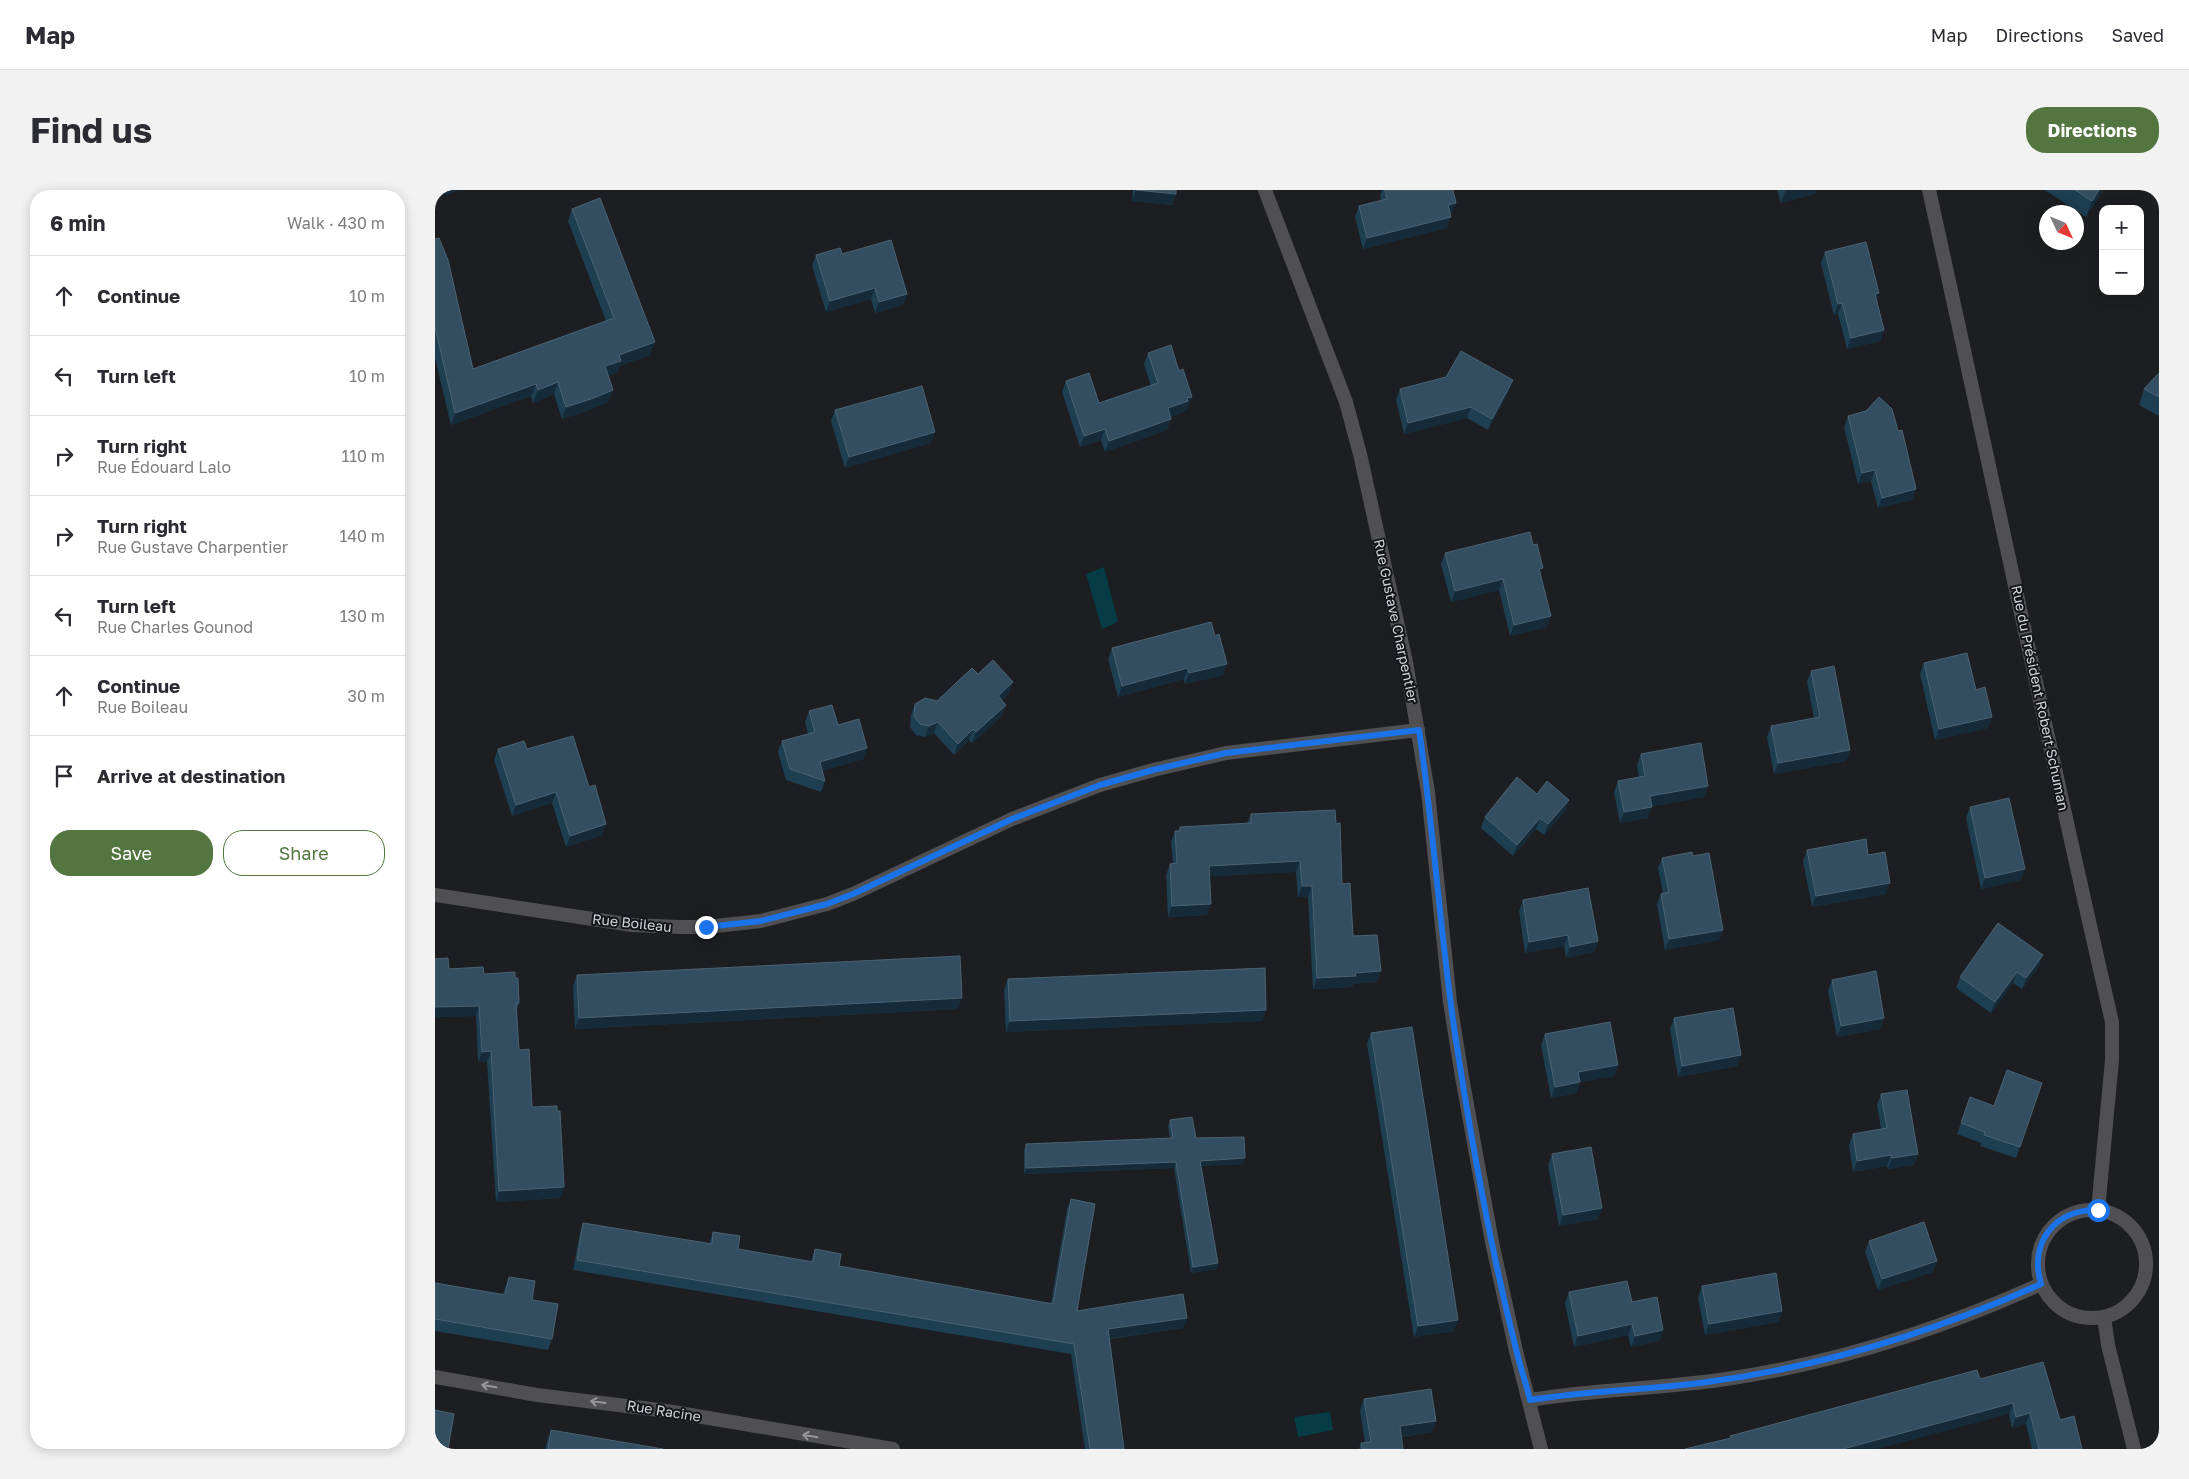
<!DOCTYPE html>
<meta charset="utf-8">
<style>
body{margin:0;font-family:"Golos Text",sans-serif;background:#f2f2f3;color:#2b2b33}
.controls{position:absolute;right:15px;top:15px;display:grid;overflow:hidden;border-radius:10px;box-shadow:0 2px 12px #0003}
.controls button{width:45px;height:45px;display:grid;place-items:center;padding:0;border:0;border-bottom:1px solid #e1e1e2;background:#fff;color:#2b2b33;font:25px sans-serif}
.compass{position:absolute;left:1604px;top:15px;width:45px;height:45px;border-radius:50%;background:#fff;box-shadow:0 2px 12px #0003;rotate:134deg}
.stop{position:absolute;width:15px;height:15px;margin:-11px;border:4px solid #1a73e8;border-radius:50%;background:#fff}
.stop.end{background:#1a73e8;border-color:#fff;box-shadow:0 1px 5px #0008}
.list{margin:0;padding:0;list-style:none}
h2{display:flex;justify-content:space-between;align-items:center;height:65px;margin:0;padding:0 20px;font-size:21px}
h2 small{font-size:16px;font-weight:400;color:#7c7c81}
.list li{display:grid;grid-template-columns:32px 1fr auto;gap:15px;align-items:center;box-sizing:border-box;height:80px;padding:0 20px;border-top:1px solid #e1e1e2}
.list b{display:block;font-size:19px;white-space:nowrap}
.list p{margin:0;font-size:16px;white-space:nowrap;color:#7c7c81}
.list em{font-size:16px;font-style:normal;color:#7c7c81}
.actions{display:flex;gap:10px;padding:15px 20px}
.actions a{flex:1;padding:11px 0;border:1px solid #53753f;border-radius:20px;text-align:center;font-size:18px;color:#53753f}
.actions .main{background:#53753f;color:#fff}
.icon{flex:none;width:28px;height:28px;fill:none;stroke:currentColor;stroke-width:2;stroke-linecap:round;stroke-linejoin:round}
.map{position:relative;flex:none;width:1724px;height:1259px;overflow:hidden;border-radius:20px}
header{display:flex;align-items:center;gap:30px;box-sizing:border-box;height:70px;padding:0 25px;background:#fff;border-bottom:1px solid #e1e1e2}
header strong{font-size:24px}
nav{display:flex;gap:28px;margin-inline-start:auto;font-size:18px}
.intro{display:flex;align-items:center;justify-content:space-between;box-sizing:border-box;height:120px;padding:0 30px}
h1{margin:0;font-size:35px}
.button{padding:12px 22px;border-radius:20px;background:#53753f;color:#fff;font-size:18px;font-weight:700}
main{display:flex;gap:30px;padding:0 30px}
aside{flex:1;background:#fff;border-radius:20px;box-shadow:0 2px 12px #0003}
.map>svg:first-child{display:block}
</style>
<header>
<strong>Map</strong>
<nav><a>Map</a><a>Directions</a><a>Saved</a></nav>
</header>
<div class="intro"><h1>Find us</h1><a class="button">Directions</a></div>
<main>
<aside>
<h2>6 min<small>Walk · 430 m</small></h2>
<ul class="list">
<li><svg class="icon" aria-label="ahead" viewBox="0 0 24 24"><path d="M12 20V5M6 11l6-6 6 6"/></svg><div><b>Continue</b></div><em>10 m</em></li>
<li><svg class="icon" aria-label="left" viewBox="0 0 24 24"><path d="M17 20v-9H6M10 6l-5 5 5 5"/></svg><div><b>Turn left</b></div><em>10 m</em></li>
<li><svg class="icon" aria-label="right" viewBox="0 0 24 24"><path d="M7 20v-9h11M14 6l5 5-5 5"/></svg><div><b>Turn right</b><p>Rue Édouard Lalo</p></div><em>110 m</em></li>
<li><svg class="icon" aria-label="right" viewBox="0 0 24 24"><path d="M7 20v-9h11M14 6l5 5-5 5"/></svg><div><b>Turn right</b><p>Rue Gustave Charpentier</p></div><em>140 m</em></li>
<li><svg class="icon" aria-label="left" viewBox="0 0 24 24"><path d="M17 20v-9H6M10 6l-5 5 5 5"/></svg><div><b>Turn left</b><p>Rue Charles Gounod</p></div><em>130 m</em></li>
<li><svg class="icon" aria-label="ahead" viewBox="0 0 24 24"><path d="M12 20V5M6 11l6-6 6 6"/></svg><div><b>Continue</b><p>Rue Boileau</p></div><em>30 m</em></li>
<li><svg class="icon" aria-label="arrive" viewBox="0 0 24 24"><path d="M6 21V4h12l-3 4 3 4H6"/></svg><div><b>Arrive at destination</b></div></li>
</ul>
<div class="actions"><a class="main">Save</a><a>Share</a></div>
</aside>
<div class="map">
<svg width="1724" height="1259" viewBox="0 0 1724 1259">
<rect width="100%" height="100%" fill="#1c1e22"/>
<!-- water -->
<g fill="#063c46">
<path d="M669,377l14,55 -16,7 -16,-55z"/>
<path d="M895,1222l3,18 -35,7 -4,-20z"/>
</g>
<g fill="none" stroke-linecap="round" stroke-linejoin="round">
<!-- minor -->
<g stroke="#504f52" stroke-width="14">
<path d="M830,0l81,212 14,52 46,208 22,130 22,210 12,75 30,165 24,109 25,98"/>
<path d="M1494,0c61,277 119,555 183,832v38l-14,150"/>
<path d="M0,705l197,30 48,2h26l55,-6 66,-17 26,-10 159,-75 88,-34 53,-15 73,-17 192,-23"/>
<circle cx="1657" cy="1074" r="54"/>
<path d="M1669,1127l4,28 26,104"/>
<path d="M0,1187l102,18 130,16 226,38"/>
<path d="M1095,1210c65,-11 131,-11 196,-21 109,-16 214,-49 315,-95"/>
</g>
</g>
<!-- wall -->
<g fill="#1e3e52">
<path d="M10,0h14l-13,5z"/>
<path d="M698,0h43v4l-4,11 -40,-4z"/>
<path d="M947,0h71l-1,24 -2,1 -3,13 -84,21 -8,-32 4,-11 22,-5 -1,-5z"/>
<path d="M1342,0h39l-1,4 -34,9z"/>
<path d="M1610,0h58l-17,27z"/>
<path d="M137,19l78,146 -31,11 -2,7 -9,3 5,14 -5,12 -21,9 -25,8 -8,-25 -21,9 -2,-7 -80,29 -16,-67v-119l38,130 133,-48 -38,-100z"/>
<path d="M1390,62l54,41 -3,6 8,31 -4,11 -33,8 -9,-35 -4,1 -13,-52z"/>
<path d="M381,65l91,39 -4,11 -28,8 -4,-14 -45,13 -14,-46z"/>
<path d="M713,163l40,55 -2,1 -2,3 -14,5 1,2 -4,11 -62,22 -4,-12 -21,7 -18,-55 4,-11 33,22 52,-17 -7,-22z"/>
<path d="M1724,183v42h-2l-18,-10 5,-16z"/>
<path d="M965,199l109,2 -21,39 -21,-12 -63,16 -8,-34z"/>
<path d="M400,220l96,33 -86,25 -14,-47z"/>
<path d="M1413,226l50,15 18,58 -4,11 -34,8 -7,-27 -13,3 -14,-57z"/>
<path d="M1010,363l96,20 6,54 -37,9 -11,-46 -48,12 -10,-38z"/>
<path d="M780,446l8,39 -38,9 -1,-5 -66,18 -10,-38 4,-11z"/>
<path d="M1489,473l52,27 12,38 -53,12 -15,-66z"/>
<path d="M1376,481l39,79 -4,11 -72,13 -7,-37 4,-11 43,-8 -7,-36z"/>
<path d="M543,484l31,19 -7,7v16l-30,27 -3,-3 -15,15 -20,-22 -9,4 -9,-2 -6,-8 1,-12 4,-11 22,-3z"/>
<path d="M374,521l29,14 29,23 -4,11 -41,12 3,10 -4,11 -35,-12 -8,-28 4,-11 26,-7 -3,-12z"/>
<path d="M63,559h29l62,38 13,48 -36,12 -14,-44 -40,13 -18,-56z"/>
<path d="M1206,564l63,43 -52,9 -4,12 -28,5 -6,-31 4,-11 21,-4 -2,-12z"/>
<path d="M1102,604l32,6 -4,11 -21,24 -8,-6 -23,27 -32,-28 4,-11z"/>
<path d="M1535,617l51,73 -40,9 -15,-71z"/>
<path d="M816,624l85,10 6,60 11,52 24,46 -24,2 -1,3 -39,2 -5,-92h-10l-2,-25 -86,4 -3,39 -39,2 -2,-42 4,-11 3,-1 -2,-21 4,-11h3l2,-4 67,-4z"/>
<path d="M1372,660l61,5 18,39 -74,13 -9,-46z"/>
<path d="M1258,666l30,74 -4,10 -54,10 -8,-46 4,-10 2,-1 -5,-25 4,-10z"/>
<path d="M1088,710l75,41 -4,11 -28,6 -2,-12 -39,7 -6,-42z"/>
<path d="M0,769l14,10 66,9 4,25 -2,7 2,40 13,57 28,91 -64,4 -9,-140h-9l-2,-46 -41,1z"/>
<path d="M1604,776l-17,23 -9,-6 -22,30 -35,-25 4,-11z"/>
<path d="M142,785l381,34 -383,20 -2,-43z"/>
<path d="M573,789l258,31 -4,11 -256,11 -2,-42z"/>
<path d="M1397,790l48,49 -43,8 -9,-46z"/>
<path d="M1239,828l67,37 -4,11 -59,11 -8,-48z"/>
<path d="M936,843l83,298 -40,6 -47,-293z"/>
<path d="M1110,844l73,31 -4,11 -34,6 -4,11 -25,5 -10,-53z"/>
<path d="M1446,904l37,60 -4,11 -26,4 -1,-3 -34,6 -4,-27 4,-11 28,-5 -4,-24z"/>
<path d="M1535,907l50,50 -4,11 -36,-12 1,-3 -24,-9z"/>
<path d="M735,930l26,18 47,26 -42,2 17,97 -2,6 -25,4 -17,-105 -150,6v-24l2,-6 144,-6 -2,-12z"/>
<path d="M1117,964l50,54 -4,11 -39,7 -11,-61z"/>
<path d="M636,1009l6,112 106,17 -73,11 14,110h-39l-14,-95 -498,-84 7,-37 3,-10 126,21 4,-12 25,17 73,12 4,-12 24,17 212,37 16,-94z"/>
<path d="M1434,1051l64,31 -55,18 -13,-38z"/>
<path d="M74,1087l23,23 20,39 -4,11 -113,-19v-48l68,11 2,-6z"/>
<path d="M1267,1096l80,25 -4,11 -73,13 -7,-38z"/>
<path d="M1134,1102l63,10 31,28 -4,11 -28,6 -3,-12 -54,12 -9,-44z"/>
<path d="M1545,1189l80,41 22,29h-50l-6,-25 -14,4 -3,-14 -279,24v-2z"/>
<path d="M929,1209l72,22 -4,11 -31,5 2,12h-44l2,-6h4l-5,-33z"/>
<path d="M116,1240l112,19h-118l2,-8z"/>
</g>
<!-- shaded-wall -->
<g fill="#152b39">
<path d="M13,0h11l-13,5z"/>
<path d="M701,0l40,4 -4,11 -40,-4z"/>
<path d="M1351,0h30l-1,4 -34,9z"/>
<path d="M1664,0h4l-17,27 6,-16z"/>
<path d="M1021,13l-4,11 -8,2 4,-11z"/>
<path d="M1016,27l-4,11 -84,21 4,-11z"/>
<path d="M440,98l-4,11 -45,13 4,-11z"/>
<path d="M1444,103l-4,11v-10z"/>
<path d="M472,104l-4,11 -28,8 4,-11z"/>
<path d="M1407,113l-4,11 -4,1 4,-11z"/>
<path d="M1449,140l-4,11 -33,8 4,-11z"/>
<path d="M220,152l-5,13 -31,11 -2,7 -17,6 5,-13 14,-11z"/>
<path d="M1078,190l-4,11 -21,39 4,-11z"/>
<path d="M123,192l-4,12 -21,9 5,-13z"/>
<path d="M101,194l-5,12 -80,29 4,-12z"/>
<path d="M178,200l-5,12 -21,9 -25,8 4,-12z"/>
<path d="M757,207l-4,11 -2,1 -2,3 -20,7 4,-11 19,-10z"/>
<path d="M1036,217l-4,11 -63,16 4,-11z"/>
<path d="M736,229l-4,11 -62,22 4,-11z"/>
<path d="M670,239l-4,11 -21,7 4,-11z"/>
<path d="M500,242l-4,11 -86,25 4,-11z"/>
<path d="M1440,280l-4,11 -13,3 4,-11z"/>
<path d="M1481,299l-4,11 -34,8 4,-10z"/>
<path d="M1068,389l-4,11 -48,12 4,-11z"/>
<path d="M1116,426l-4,11 -37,9 4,-11z"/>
<path d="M792,474l-4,11 -38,9 4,-11z"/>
<path d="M753,478l-4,11 -66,18 4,-11z"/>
<path d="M578,492l-4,11 -15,14 4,-11z"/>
<path d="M571,515l-4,11 -30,27 4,-11z"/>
<path d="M1557,527l-4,11 -53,12 4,-11z"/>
<path d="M503,532l-4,11 -9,4 4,-11z"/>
<path d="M538,539l-4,11 -15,15 4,-11z"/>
<path d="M432,558l-4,11 -47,14 4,-11z"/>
<path d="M1415,560l-4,11 -72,13 4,-11z"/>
<path d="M1273,596l-4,11 -58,10 4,-11z"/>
<path d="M121,602l-4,11 -40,13 4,-11z"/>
<path d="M1134,610l-4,11 -21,24 4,-11z"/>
<path d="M1217,617l-4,11 -28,5 4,-11z"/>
<path d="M1105,628l-4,11 -23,27 4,-11z"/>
<path d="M171,634l-4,11 -36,12 4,-11z"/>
<path d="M865,671l-4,11 -91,5 4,-11z"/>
<path d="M1590,679l-4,11 -40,9 4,-11z"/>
<path d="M1455,693l-4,11 -74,13 4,-11z"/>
<path d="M867,696h10l-4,11h-10z"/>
<path d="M776,714l-4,11 -39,2 4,-11z"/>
<path d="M1288,740l-4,10 -54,10 4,-11z"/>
<path d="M1133,745l-4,11 -39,7 4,-11z"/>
<path d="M1163,751l-4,11 -28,6 4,-11z"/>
<path d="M1608,765l-4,11 -17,23 4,-11z"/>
<path d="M946,781l-4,11 -24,2 -1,3 -39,2 4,-11 38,-5z"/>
<path d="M1582,782l-4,11 -22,30 4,-11z"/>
<path d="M527,808l-4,11 -383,20 4,-11z"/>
<path d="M44,816l-3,10 -41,1v-10z"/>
<path d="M831,820l-4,11 -256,11 4,-11z"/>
<path d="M1449,828l-4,11 -43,8 4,-11z"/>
<path d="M56,861l-4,11h-9l4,-10z"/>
<path d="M1306,865l-4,11 -59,11 4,-11z"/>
<path d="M1183,875l-4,11 -40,7 4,-11z"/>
<path d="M1145,892l-4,11 -25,5 4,-11z"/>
<path d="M1483,964l-4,11 -26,4 4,-11z"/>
<path d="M1456,965l-4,11 -34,6 4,-11z"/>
<path d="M810,968l-2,6 -45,2 2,-5z"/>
<path d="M741,972l-2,6 -150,6 2,-6z"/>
<path d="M129,997l-4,11 -64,4 3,-11z"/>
<path d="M1167,1018l-4,11 -39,7 4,-11z"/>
<path d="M1502,1071l-4,11 -55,18 4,-11z"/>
<path d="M783,1073l-2,6 -25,4 2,-6z"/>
<path d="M1347,1121l-4,11 -73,13 4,-11z"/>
<path d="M752,1128l-4,10 -78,11 3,-10z"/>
<path d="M1023,1130l-4,11 -40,6 4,-11z"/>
<path d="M1197,1134l-4,11 -54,12 4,-11z"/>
<path d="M1228,1140l-4,11 -28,6 4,-11z"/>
<path d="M1578,1213l-4,11 -131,35h-35z"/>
<path d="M1595,1223l-4,11 -14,4 4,-11z"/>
<path d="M1001,1231l-4,11 -36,5 4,-11z"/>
</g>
<!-- building -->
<g fill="#324e60" stroke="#4b6373">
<path d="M701,0h40v4z"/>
<path d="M950,0h68l3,13 -8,2 3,12 -84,21 -8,-32 28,-7z"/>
<path d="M1640,0h24l-7,11z"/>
<path d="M165,8l55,144 -36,13 2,6 -16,5 8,24 -22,9 -25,8 -8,-25 -20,8 -2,-6 -81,29 -20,-86v-88l4,-1 9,22 25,109 141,-51 -42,-109z"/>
<path d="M456,50l16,54 -28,8 -4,-14 -45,13 -14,-46 24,-7 2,6z"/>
<path d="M1431,52l13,51 -4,1 9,36 -33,8 -9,-35 -4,1 -13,-52z"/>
<path d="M736,155l8,26 4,-2 9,28 -5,1 1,3 -20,7 3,11 -62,22 -4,-12 -21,7 -18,-55 23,-8 10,30 59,-20 -10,-30z"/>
<path d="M1026,161l52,29 -21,39 -21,-12 -63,16 -8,-34 46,-12z"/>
<path d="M1724,183v24l-15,-8z"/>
<path d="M487,196l13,46 -86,25 -14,-47z"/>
<path d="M1444,207l13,12 6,22 4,-1 14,59 -34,9 -7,-28 -13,3 -14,-57 18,-5z"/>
<path d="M1095,342l3,13 4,-1 6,24 -4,1 12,47 -37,9 -11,-46 -48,12 -10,-38z"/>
<path d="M776,432l4,14 4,-2 8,30 -38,9 -1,-5 -66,18 -10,-38z"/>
<path d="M1532,463l9,37 9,-3 7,30 -53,12 -15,-66z"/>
<path d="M558,470l20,22 -15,14 8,9 -30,27 -3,-3 -15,15 -20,-22 -9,4 -9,-2 -6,-8 1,-12 10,-6 12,3 35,-33 6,6z"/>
<path d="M1399,476l16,84 -72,13 -7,-37 49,-9 -9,-46z"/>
<path d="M397,515l6,20 21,-6 8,29 -47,14 5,19 -35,-12 -8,-28 33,-9 -6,-21z"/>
<path d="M138,546l16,51 6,-2 11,39 -36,12 -14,-44 -40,13 -18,-56 26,-8 3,8z"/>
<path d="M1266,553l7,43 -58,10 2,11 -28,5 -6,-31 27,-5 -4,-22z"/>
<path d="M1082,587l20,17 10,-13 22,19 -21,24 -8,-6 -23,27 -32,-28z"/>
<path d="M1574,608l16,71 -40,9 -15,-71z"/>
<path d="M900,620l1,14 4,-1 2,61 8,-1 3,53 24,-1 4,36 -26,2 1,3 -39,2 -5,-92h-10l-2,-25 -91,5 2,38 -39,2 -2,-42 7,-1 -2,-32h5v-4l71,-4v-9z"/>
<path d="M1431,649l2,16 17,-3 5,31 -74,13 -9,-46z"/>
<path d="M1257,662l1,4 16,-3 14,77 -54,9 -8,-45 8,-2 -7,-34z"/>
<path d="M1153,698l10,53 -28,6 -2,-12 -39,7 -6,-42z"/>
<path d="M1563,733l45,32 -17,23 -9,-6 -22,30 -35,-25z"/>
<path d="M525,766l2,42 -383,20 -2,-43z"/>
<path d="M13,768l1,11 34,-2 1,7 31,-2v6h3l1,25 -3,1 3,46 10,-1 3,58 25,-1v5h3l4,76 -65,4 -8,-140 -9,1 -3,-46 -44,1v-48z"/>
<path d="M830,778l1,42 -256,11 -2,-42z"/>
<path d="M1441,781l8,47 -43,8 -9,-46z"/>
<path d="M1298,818l8,47 -59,11 -8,-48z"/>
<path d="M1175,832l8,43 -40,7 2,10 -25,5 -10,-53z"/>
<path d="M977,837l46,293 -40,6 -47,-293z"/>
<path d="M1572,880l35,13 -22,64 -36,-12 1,-3 -24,-9 9,-26 24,9z"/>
<path d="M1472,900l11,64 -26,4 -1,-3 -34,6 -4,-27 34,-6 -6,-34z"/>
<path d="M757,927l4,21 48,-1 1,21 -45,3 18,102 -25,4 -17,-105 -150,6v-24l147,-6 -3,-18z"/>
<path d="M1156,957l11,61 -39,7 -11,-61z"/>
<path d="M636,1009l24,5 -18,107 106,-17 4,24 -79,11 16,120h-34l-16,-105 -497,-84 6,-37 129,21 1,-12 27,4 -2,13 75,13 2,-13 26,5 -2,12 214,38z"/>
<path d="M1489,1032l13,39 -55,18 -13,-38z"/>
<path d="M1341,1083l6,38 -73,13 -7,-38z"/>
<path d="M74,1087l26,4 -3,19 26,4 -6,35 -117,-20v-36l70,12z"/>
<path d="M1192,1091l5,21 25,-5 6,33 -28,6 -3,-12 -54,12 -9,-44z"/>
<path d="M1608,1172l17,58 14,-4 8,33h-43l-9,-36 -14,4 -3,-14 -170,46h-158l46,-11 -1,-2 82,-22 165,-44 3,9z"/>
<path d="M996,1199l5,32 -36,5 3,23h-41l-1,-6 10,-1 -7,-43z"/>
<path d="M0,1220l19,4 -6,35h-13z"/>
<path d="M116,1240l112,19h-115z"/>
</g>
<!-- one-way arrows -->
<defs><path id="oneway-shaft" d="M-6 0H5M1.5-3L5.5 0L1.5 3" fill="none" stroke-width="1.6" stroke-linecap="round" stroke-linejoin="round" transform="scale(1.25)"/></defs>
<g stroke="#97989b">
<use href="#oneway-shaft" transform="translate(54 1196) rotate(-170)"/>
<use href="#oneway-shaft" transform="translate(163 1212) rotate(-172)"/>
<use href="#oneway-shaft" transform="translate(375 1246) rotate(-171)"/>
</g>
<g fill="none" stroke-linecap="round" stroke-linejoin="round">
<!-- route -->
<path stroke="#1a73e8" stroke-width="6" d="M271,737l55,-6 66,-17 26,-10 159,-75 88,-34 53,-15 73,-17 193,-23c15,101 21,203 36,304 16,106 35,212 61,315 4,18 10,34 14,51 56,-9 113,-10 170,-17 118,-15 232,-50 341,-99 -12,-41 13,-75 57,-74"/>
</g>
<g text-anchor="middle" stroke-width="4" stroke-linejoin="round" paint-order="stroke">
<!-- street labels -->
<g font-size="14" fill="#d1d3d6" stroke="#131519">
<text transform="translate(961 431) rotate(78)" y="5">Rue Gustave Charpentier</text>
<text transform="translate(1605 508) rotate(78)" y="5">Rue du Président Robert Schuman</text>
<text transform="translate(197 733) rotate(6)" y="5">Rue Boileau</text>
<text transform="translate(229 1221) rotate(9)" y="5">Rue Racine</text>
</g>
</g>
</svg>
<div class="controls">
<button>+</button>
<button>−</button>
</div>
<svg class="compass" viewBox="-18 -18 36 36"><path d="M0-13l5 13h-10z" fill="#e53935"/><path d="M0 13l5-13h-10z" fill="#7c7c81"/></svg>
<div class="stop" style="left:1663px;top:1020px"></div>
<div class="stop end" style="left:271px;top:737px"></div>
</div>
</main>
